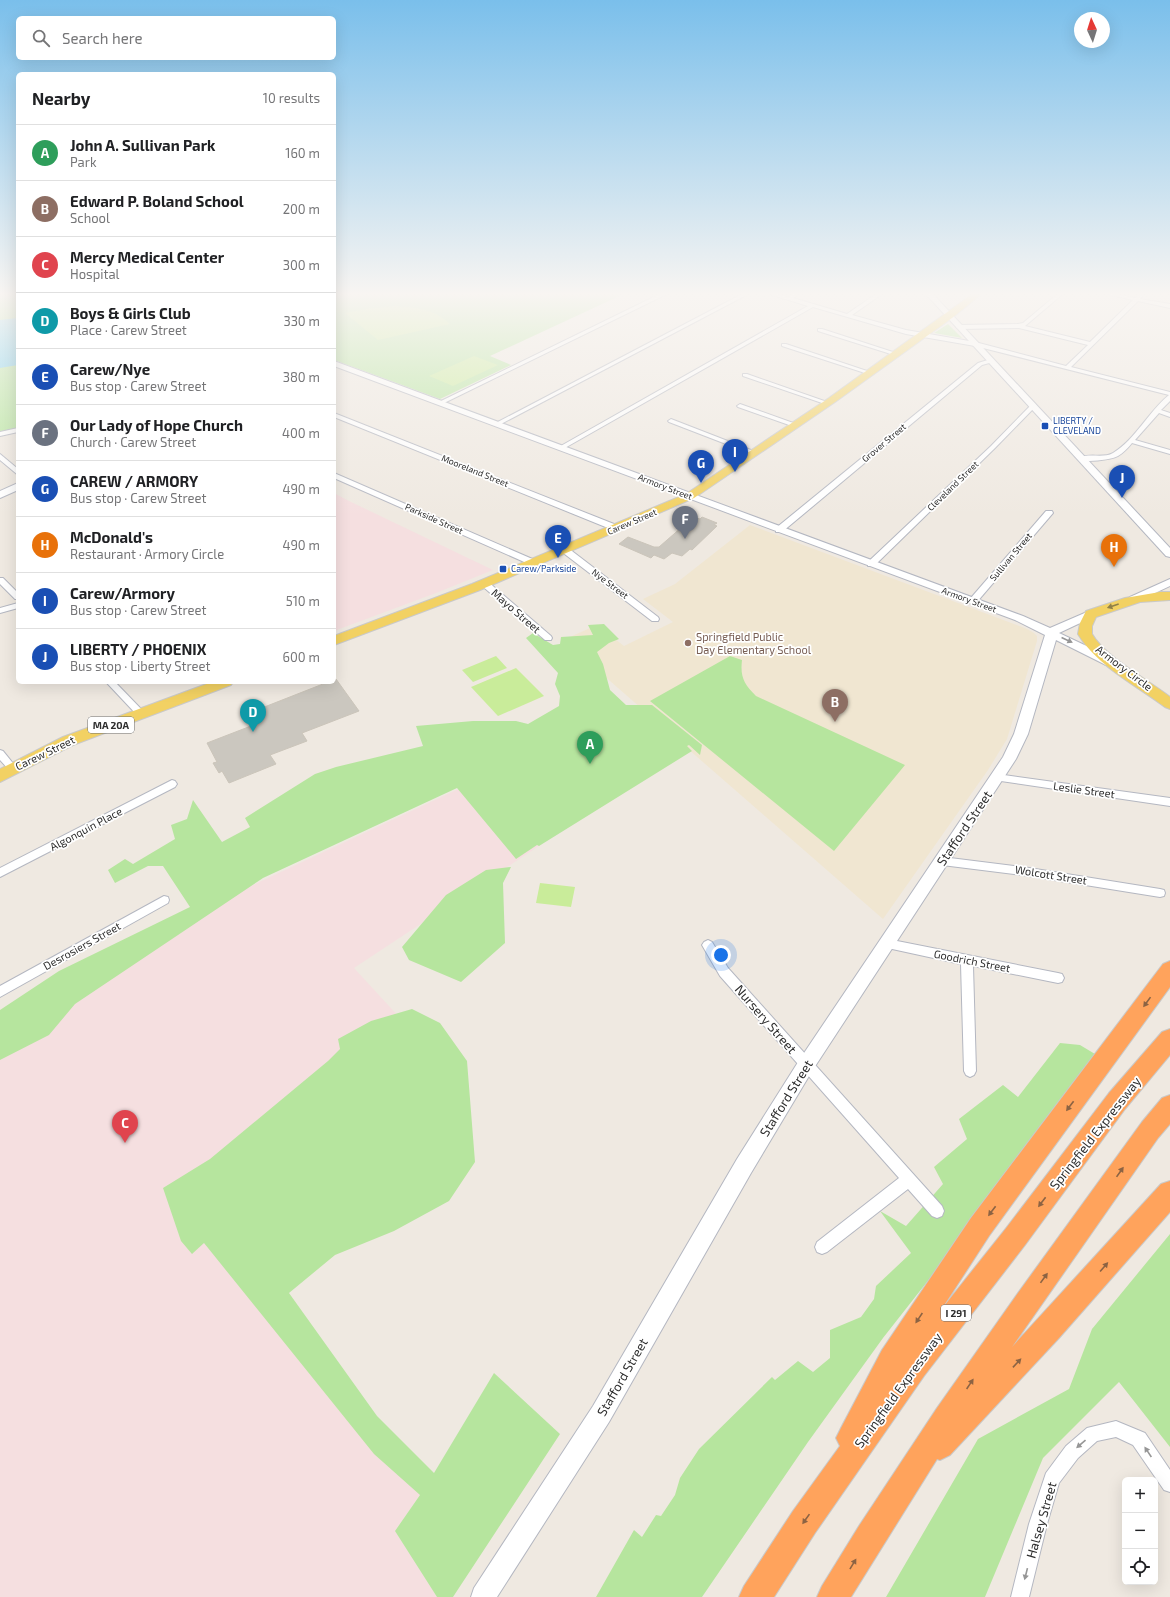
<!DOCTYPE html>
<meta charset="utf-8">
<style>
body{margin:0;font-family:"Exo 2",sans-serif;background:#f6f6f6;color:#202124}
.controls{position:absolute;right:12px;bottom:12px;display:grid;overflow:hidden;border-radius:6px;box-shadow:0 4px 16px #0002}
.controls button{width:36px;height:36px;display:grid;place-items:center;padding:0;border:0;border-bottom:1px solid #e0e0e0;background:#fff;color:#202124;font:20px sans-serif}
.compass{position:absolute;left:1074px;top:12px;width:36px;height:36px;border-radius:50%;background:#fff;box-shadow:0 4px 16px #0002;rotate:356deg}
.you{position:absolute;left:721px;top:955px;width:14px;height:14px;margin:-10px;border:3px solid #fff;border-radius:50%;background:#1a73e8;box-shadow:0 0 0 6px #1a73e833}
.badge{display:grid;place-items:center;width:26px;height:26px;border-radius:50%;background:#db2777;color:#fff;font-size:13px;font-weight:700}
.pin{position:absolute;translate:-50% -33px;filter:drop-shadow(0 1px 2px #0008)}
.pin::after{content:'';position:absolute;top:21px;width:14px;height:12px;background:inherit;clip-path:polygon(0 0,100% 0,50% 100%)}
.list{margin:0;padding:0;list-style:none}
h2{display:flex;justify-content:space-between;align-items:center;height:52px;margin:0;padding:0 16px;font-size:17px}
h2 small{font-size:13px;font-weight:400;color:#757577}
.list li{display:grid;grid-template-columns:26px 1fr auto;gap:12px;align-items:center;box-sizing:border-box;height:56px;padding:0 16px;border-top:1px solid #e0e0e0}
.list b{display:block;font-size:15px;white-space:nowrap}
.list p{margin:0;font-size:13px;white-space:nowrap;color:#757577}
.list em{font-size:13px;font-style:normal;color:#757577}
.icon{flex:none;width:22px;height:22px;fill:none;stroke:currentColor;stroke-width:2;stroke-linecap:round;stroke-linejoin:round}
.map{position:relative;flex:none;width:1170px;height:1597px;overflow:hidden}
.search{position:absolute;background:#fff;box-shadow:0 4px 16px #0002;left:16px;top:16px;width:320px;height:44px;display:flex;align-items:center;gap:10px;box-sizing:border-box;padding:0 14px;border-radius:6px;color:#757577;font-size:15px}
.panel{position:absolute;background:#fff;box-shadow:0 4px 16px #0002;left:16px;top:72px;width:320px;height:612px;border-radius:6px}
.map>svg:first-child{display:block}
</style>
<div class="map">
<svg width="1170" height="1597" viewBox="0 0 1170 1597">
<rect width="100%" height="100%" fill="#efe9e1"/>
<!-- education -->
<path fill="#f0e6d1" d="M750,525l277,104 7,4 3,3v5l-30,98 -19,31 -105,149 -320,-279 34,-15 27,21 49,-24 -30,-23 32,-15z"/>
<!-- medical -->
<g fill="#f5dfe0">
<path d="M334,493l13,7 146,70 -57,23 -102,38z"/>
<path d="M482,778l57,68 -185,122 47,51 -217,178 236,298 -25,36 42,66h-437v-559l236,-145z"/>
</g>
<!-- green -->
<g fill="#b6e59e">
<path d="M0,292h18v136l-18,4z"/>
<path d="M334,292h294l-138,64 21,9 -71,34 -106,-39z"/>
<path d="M948,324l14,14 -28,-5z"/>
<path d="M604,624l15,15 -10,4 -12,9 6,12 7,26 16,15h26l50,40 -2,10 -11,-10 -2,1 5,5 -153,95 -2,-1 -21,14 -59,-71 -194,90 -188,126 -26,31 -49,25v-50l59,-39 131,-64 -27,-41h-15l-33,17 -7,-13 17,-11 8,5 42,-25 -4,-14 16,-6 6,-19 29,42 28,-15 -5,-9 70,-44 21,-7 87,-21 -7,-20 57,-5h43l12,3 31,-18 1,-10 -5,-12 3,-11 -32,-35 7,-5 20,12 7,-1 1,-7 32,-2 -5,-10z"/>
<path d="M730,656l12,4c-2,17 2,24 14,36l149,69 -71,86 -184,-150z"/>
<path d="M511,867l-8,16 2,60 -44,39 -52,-22 -7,-13 44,-52 40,-25z"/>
<path d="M412,1009l28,14 27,38 8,101 -26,39 -55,30 -59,24 -46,38 88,123 57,57 60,-100 66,61 -107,163h-16l-42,-66 25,-36 -46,-41 -170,-211 -12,11 -11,-13 -18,-53 47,-29 118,-98 12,-12 -2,-10 33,-18z"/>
<path d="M1060,1043l20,2 15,9 -123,163 -27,42 -62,79 -75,104 -106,155h-106l38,-67 8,7 14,-22 5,1 14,-21 5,-17 19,-29 73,-72 3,3 23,-19 15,11 17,-14v-28l31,-13 13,-18 2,-13 35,-33 -31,-42 26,15 37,-42 -9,-17 33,-28 -8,-20 44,-34 15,12z"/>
<path d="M1170,1234v213l-51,-65 -76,76 -58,139h-99l92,-158 91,-50 23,-60z"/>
</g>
<!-- pitch -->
<g fill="#c9ec9a">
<path d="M394,306c22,2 39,2 56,18l-72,16 -33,-27 21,-4z"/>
<path d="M474,356l24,9 -45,21 -24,-10z"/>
<path d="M496,656l11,12 -34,14 -11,-12z"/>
<path d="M516,668l28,28 -46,20 -27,-29z"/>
<path d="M540,883l35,4 -4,20 -35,-4z"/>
</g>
<!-- water -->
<path fill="#75cff0" d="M18,318v47l-18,3v-48z"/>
<!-- building -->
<g fill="#cbc7bf" stroke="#cbc5ba">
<path d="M702,517l15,6 -3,2 3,1 -25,24 -2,-1 -8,7 -10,-3 -8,6 -10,-4 -3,3 -32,-14 9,-7 26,10h5l31,-27 3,1 4,-3 3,1z"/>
<path d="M336,679l23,32 -57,22 5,8 -37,14 6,9 -47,19 -7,-12 -3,2 -6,-10 4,-1 -10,-19 44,-17 -7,-11 84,-33h6v-2z"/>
</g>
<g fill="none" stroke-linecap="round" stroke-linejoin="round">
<defs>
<g id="street">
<path d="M664,292h7l-229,112 -5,-1z"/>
<path d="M746,292h6l-253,133 -5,-1z"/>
<path d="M762,292h9l17,5 8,-5h6l-9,6 54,16 32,-22h6l-33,23 54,15 69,12 91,24 22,-21 -69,-17 -60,1 -3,-2 3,-2 59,-1 5,-1 37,-31h5l-40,34 65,16 43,-42 -35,-8h11l26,6 6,-6h5l-6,7 30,5v4l-32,-7 -67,66 99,25v9l-9,9 9,3v4l-11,-4 -24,27 35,10v4l-38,-11c-4,5 -9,10 -14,13 -7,4 -34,7 -40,3 9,-7 25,0 35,-6 23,-14 35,-41 56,-58l-194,-49 -69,-12 -93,-27 -250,142h-4v-2l249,-141z"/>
<path d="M818,329h4l77,25 -5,1 -76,-24z"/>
<path d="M782,344h4l87,29 -5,1 -86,-28z"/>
<path d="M991,359l3,2 -1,1 -11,3 -200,167h-6v-4l202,-165z"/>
<path d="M743,374h4l83,29 -5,1 -82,-28z"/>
<path d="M740,404l56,20 1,1 -5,1 -54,-19 -1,-1z"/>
<path d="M1030,406l5,1 -40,41 -121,118h-6v-4l123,-116z"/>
<path d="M334,413l285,113 1,2 -4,2h-3l-279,-113z"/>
<path d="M671,419l85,33 1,1 -5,1 -83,-32 -1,-1z"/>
<path d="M18,428v4l-18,4v-4z"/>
<path d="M0,454l18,15v6l-18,-15z"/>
<path d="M334,473l203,88 1,2 -1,2h-6l-197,-87z"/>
<path d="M1046,511h6l1,2 -77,90h-6v-4z"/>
<path d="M562,548h6l90,69 1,2 -1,2h-6l-90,-69z"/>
<path d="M0,578h3l15,15v6h-3l-15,-15z"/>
<path d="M481,581h6l64,55 1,2 -1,2h-6l-64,-55z"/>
<path d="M18,603v5l-18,5v-5z"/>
<path d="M106,682h9l29,30 2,2 -2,2h-6z"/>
<path d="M0,750l3,1 13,16 2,2 -2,2h-6l-10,-11z"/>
<path d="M997,774l173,24v8l-176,-26 -2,-2 2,-2z"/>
<path d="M172,780l3,1 2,3 -2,3 -175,90v-9z"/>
<path d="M942,857l81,10 137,22 4,1 1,3 -1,3 -4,1 -137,-22 -81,-10 -4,-1 -1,-3 1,-3z"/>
<path d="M164,896l4,1 1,3 -1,3 -168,94v-11z"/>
<path d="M887,939l171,34 4,1 2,4 -2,4 -4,1 -85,-17 3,105 -2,4 -4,2 -4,-2 -2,-4 -3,-107 -78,-17 -2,-3 2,-3z"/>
<path d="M708,940l4,2 16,26 214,238 2,5 -2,5 -5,2 -5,-2 -24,-27 -81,63 -5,2 -5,-2 -2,-5 2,-5 82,-64 -179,-202 -18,-31 2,-3z"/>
<path d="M1116,1421l29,12 25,37v22l-6,-2 -31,-45 -17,-8 -19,4 -19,17 -19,25 -12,41 -18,73h-18l18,-73 17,-51 20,-27 21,-18z"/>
</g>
<g id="secondary">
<path d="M924,292h7l239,256v9l-4,-1z"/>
<path d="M334,361l689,255 27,12 37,-16h8l2,2 -2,2 -36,17 55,26 2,3 -2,3h-8l-50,-25 -28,94 -12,25 -204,312 -61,102 -142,249 -112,175h-26l3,-9 119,-182 144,-247 63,-100 203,-302 11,-23 31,-99 -30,-15 -681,-254z"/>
<path d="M18,483v7l-18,8v-7z"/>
<path d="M1170,579v7l-32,15h-8l-2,-2 2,-2z"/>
</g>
<g id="primary">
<path d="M975,292h9l-32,26 -117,84 -141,96 -214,92 -146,55v-9l138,-52 214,-90 143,-96z"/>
<path d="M1160,592h10v8l-30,2 -44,15 -4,9v8c14,24 55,45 78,63v12l-5,-2c-29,-22 -68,-41 -87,-73l2,-11 6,-12 39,-13z"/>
<path d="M212,682h21l-2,3 -158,60 -73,37v-13l63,-32z"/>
</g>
<g id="highway">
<path d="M1170,961v26l-181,249 -48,74 66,-83 102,-134 53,-61 8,-3v26l-45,54 -100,136 -101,131 -109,157 -41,64h-35l5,-11 49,-75 47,-65 -4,-8 5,-10 41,-78 89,-132 192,-254z"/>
<path d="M1170,1095v29l-12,14 -146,209 149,-163 9,-3v31l-111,126 -109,117 -10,5 -3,-1 -86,138h-34l5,-11 37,-60 78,-118 81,-115 124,-171 20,-24z"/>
</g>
</defs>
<!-- street casing -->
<use href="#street" stroke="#b4b7c1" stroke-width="2"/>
<!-- secondary casing -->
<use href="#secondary" stroke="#b4b7c1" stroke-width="2"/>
<!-- primary casing -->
<use href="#primary" stroke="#c9c9c9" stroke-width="2"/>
<!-- highway casing -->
<use href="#highway" stroke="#c9c9c9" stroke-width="2"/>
<!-- street -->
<use href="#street" fill="#fff" fill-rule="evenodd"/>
<!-- secondary -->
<use href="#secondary" fill="#fff" fill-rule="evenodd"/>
<!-- primary -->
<use href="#primary" fill="#f2d163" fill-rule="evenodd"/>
<!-- highway -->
<use href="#highway" fill="#ffa35c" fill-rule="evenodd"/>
</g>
<!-- one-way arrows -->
<defs><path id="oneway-solid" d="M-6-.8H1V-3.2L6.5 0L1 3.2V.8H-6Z"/></defs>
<use fill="#908048" href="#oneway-solid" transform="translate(1113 606) rotate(161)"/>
<g fill="#969696">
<use href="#oneway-solid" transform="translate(1067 640) rotate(25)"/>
<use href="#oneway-solid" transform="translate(1081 1444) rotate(139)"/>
<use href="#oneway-solid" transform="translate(1148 1452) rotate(-124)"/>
<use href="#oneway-solid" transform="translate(1026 1574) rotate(104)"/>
</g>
<g fill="#8c6343">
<use href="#oneway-solid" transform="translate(1147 1002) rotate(126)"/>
<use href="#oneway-solid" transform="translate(1070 1106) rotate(127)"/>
<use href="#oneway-solid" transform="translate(1120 1172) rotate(-55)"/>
<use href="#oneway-solid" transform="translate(1042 1202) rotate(127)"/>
<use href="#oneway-solid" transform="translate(992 1211) rotate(127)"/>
<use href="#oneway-solid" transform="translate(1104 1267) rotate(-49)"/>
<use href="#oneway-solid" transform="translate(1044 1278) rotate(-54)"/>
<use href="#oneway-solid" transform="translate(919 1318) rotate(124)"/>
<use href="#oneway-solid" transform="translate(1017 1363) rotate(-47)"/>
<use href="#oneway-solid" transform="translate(970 1384) rotate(-56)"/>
<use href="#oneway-solid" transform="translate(806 1519) rotate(125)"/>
<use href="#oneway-solid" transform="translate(853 1564) rotate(-59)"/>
</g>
<!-- sky -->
<linearGradient id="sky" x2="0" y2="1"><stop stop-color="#7abfeb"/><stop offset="0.57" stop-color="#f8f5f2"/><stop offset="1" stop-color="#f8f5f2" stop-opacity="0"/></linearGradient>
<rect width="1170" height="516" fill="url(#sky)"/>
<!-- markers -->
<g fill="#1a4fb4" stroke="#fff" stroke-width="1.5">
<rect x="1041" y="422" width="8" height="8" rx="2"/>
<rect x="499" y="565" width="8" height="8" rx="2"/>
</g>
<circle fill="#8d6e63" stroke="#fff" stroke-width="1.5" cx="688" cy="643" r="4"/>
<g text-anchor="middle" stroke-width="3.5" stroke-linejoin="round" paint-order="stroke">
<!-- far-transit labels -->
<g font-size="9" fill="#164399" stroke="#fff" text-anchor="start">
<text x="1053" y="424">LIBERTY /<tspan x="1053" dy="10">CLEVELAND</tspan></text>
<text x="511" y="572">Carew/Parkside</text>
</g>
<!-- far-street labels -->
<g font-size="9" fill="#2e2e2e" stroke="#fff">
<text transform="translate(884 443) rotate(-40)" y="3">Grover Street</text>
<text transform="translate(475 471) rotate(22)" y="3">Mooreland Street</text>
<text transform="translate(953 486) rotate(-44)" y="3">Cleveland Street</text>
<text transform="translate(665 487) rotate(21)" y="3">Armory Street</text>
<text transform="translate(434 519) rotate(24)" y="3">Parkside Street</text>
<text transform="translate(632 522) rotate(-23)" y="3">Carew Street</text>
<text transform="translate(1011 557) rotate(-50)" y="3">Sullivan Street</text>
<text transform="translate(610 584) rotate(37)" y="3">Nye Street</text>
<text transform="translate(969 600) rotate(20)" y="3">Armory Street</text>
</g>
<!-- shield labels -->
<g fill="#fff" stroke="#6d6d6d" stroke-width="1">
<rect x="88" y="717" width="46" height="16" rx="3"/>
<rect x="941" y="1305" width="30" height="16" rx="3"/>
</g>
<g font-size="10" font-weight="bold" fill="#2e2e2e">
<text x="111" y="729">MA 20A</text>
<text x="956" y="1317">I 291</text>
</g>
<!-- street labels -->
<g font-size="11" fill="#2e2e2e" stroke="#fff">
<text transform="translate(516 611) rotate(41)" y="4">Mayo Street</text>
<text transform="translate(1124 668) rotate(37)" y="4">Armory Circle</text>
<text transform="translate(45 753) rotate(-26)" y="4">Carew Street</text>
<text transform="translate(1084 790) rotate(8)" y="4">Leslie Street</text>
<text transform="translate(86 829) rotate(-28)" y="4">Algonquin Place</text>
<text transform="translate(1051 875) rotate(9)" y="4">Wolcott Street</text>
<text transform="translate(82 946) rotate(-29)" y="4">Desrosiers Street</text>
<text transform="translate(972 961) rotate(11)" y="4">Goodrich Street</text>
</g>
<!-- education labels -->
<g font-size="11" fill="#785e54" stroke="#fff" text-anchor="start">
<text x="696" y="641">Springfield Public<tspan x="696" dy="13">Day Elementary School</tspan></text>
</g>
<!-- near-street labels -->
<g font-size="13" fill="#2e2e2e" stroke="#fff">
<text transform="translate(964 828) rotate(-56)" y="5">Stafford Street</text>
<text transform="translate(766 1019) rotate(49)" y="5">Nursery Street</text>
<text transform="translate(786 1098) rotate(-58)" y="5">Stafford Street</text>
<text transform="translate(1095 1133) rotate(-52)" y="5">Springfield Expressway</text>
<text transform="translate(622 1377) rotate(-60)" y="5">Stafford Street</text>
<text transform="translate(898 1390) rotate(-54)" y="5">Springfield Expressway</text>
<text transform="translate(1041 1520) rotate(-74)" y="5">Halsey Street</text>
</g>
</g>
</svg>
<div class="controls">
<button>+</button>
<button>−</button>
<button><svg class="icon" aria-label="locate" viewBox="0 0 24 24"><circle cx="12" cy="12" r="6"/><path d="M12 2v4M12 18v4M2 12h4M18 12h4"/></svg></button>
</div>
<svg class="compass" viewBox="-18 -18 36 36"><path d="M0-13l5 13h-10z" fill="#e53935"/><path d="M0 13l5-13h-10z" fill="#757577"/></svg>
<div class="you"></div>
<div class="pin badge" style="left:590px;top:764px;background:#2e9e5b">A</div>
<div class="pin badge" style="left:835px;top:722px;background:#8d6e63">B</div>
<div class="pin badge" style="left:125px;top:1143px;background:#e0444e">C</div>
<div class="pin badge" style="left:253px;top:732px;background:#0f9aa8">D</div>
<div class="pin badge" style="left:558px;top:558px;background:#1a4fb4">E</div>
<div class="pin badge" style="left:685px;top:539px;background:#6b7280">F</div>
<div class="pin badge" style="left:701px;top:483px;background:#1a4fb4">G</div>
<div class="pin badge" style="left:1114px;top:567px;background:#e8710a">H</div>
<div class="pin badge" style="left:735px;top:472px;background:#1a4fb4">I</div>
<div class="pin badge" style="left:1122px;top:498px;background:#1a4fb4">J</div>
<div class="search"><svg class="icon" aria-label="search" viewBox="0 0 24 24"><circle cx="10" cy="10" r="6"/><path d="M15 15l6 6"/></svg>Search here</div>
<section class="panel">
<h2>Nearby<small>10 results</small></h2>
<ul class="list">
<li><span class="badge" style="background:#2e9e5b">A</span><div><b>John A. Sullivan Park</b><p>Park</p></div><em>160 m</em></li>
<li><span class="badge" style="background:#8d6e63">B</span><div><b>Edward P. Boland School</b><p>School</p></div><em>200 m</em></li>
<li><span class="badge" style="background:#e0444e">C</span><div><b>Mercy Medical Center</b><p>Hospital</p></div><em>300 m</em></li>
<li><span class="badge" style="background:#0f9aa8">D</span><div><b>Boys &amp; Girls Club</b><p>Place · Carew Street</p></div><em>330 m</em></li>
<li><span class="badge" style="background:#1a4fb4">E</span><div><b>Carew/Nye</b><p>Bus stop · Carew Street</p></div><em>380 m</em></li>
<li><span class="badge" style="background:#6b7280">F</span><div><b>Our Lady of Hope Church</b><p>Church · Carew Street</p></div><em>400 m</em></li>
<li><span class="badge" style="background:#1a4fb4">G</span><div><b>CAREW / ARMORY</b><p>Bus stop · Carew Street</p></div><em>490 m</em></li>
<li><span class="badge" style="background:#e8710a">H</span><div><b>McDonald's</b><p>Restaurant · Armory Circle</p></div><em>490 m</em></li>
<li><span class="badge" style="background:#1a4fb4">I</span><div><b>Carew/Armory</b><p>Bus stop · Carew Street</p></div><em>510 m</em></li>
<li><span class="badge" style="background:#1a4fb4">J</span><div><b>LIBERTY / PHOENIX</b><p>Bus stop · Liberty Street</p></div><em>600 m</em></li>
</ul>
</section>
</div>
